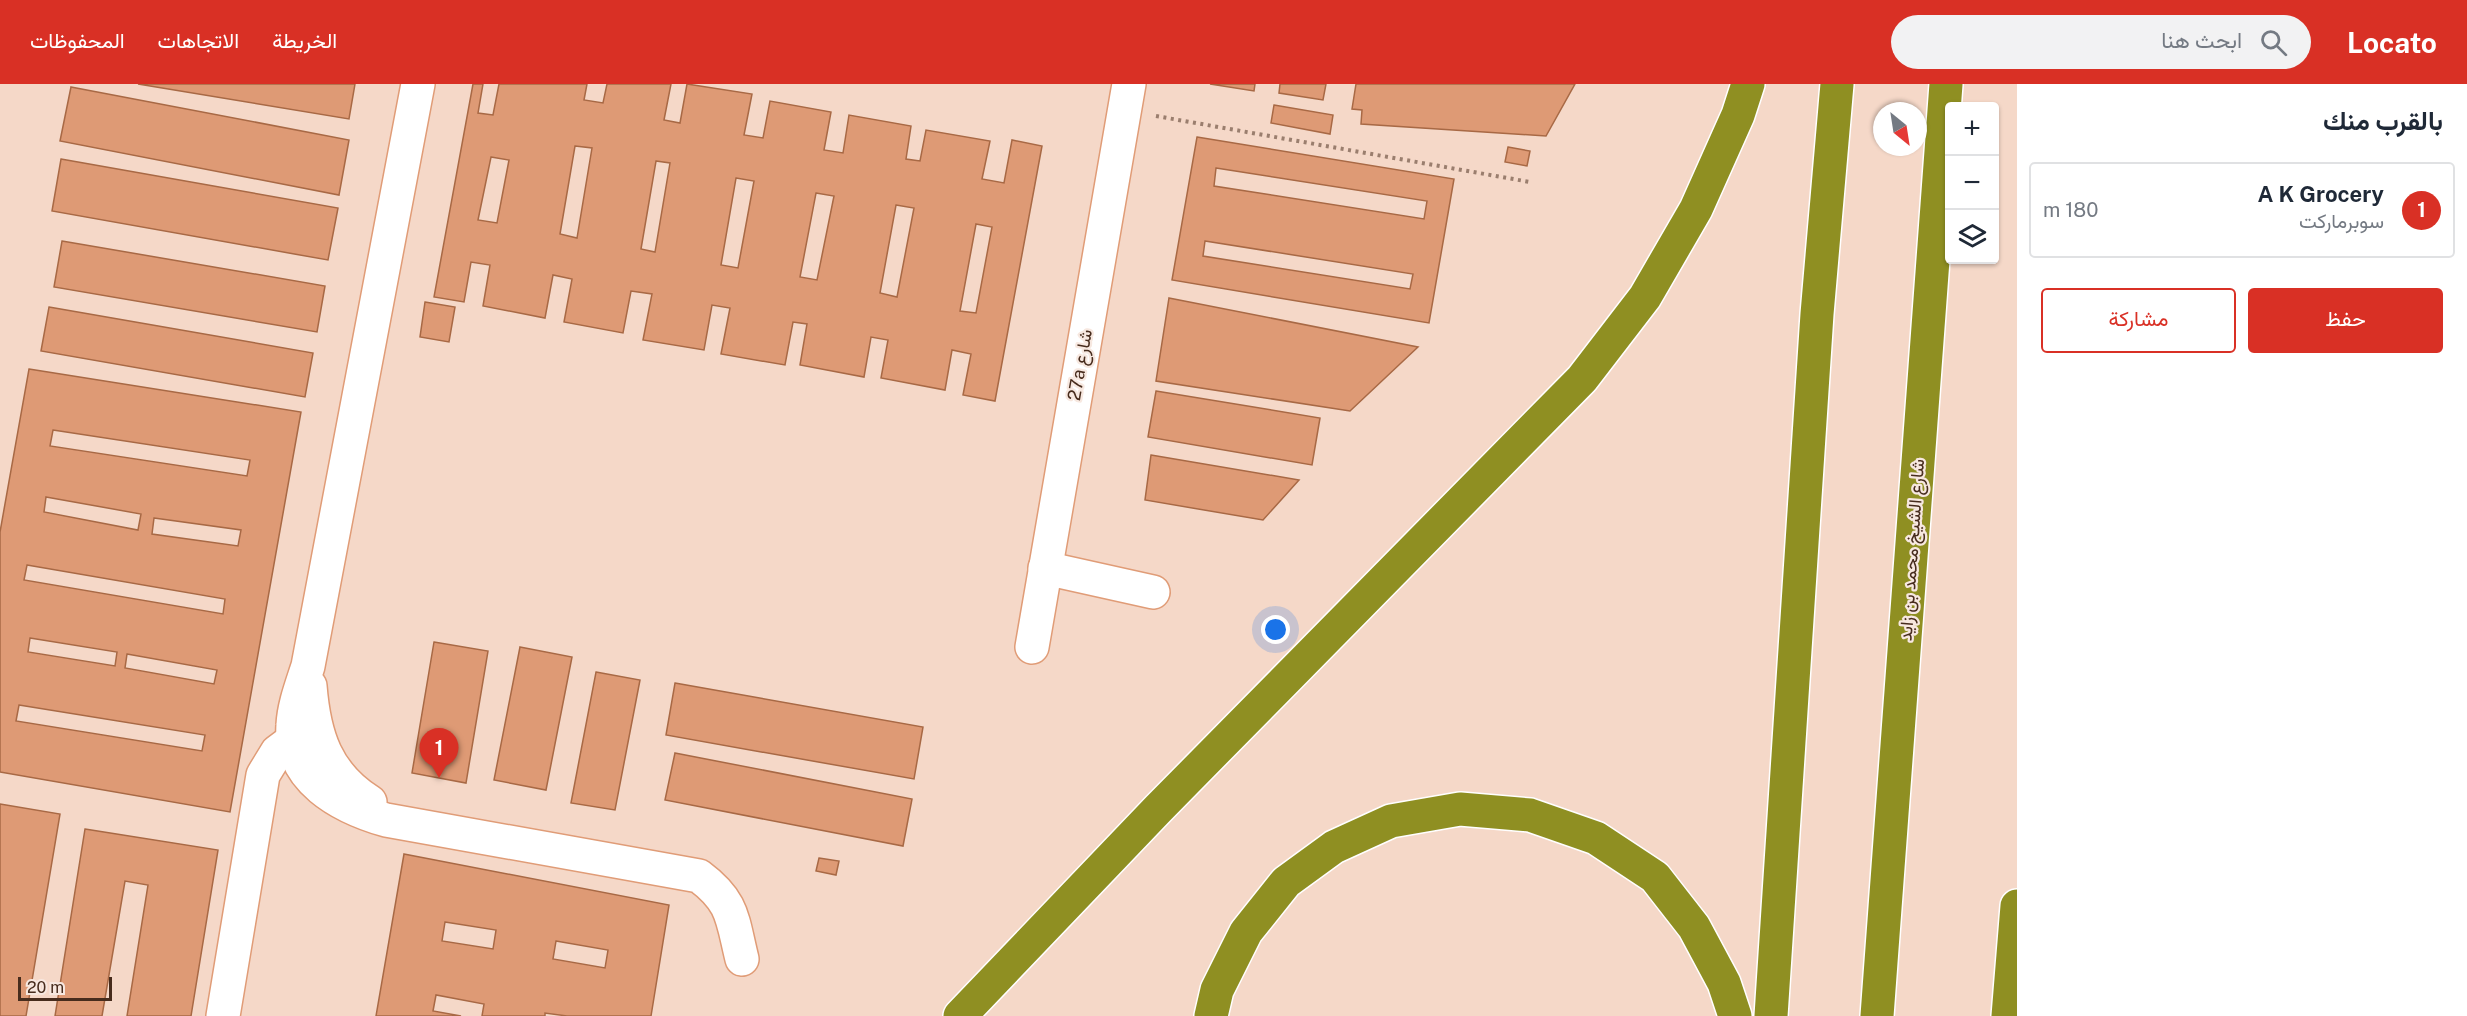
<!DOCTYPE html>
<html lang="ar">
<meta charset="utf-8">
<style>
body{margin:0;font-family:"Public Sans",Vazirmatn,sans-serif;background:#f2f2f3;color:#1f2937;direction:rtl}
.controls{position:absolute;right:18px;top:18px;display:grid;overflow:hidden;border-radius:6px;box-shadow:0 2px 4px #0004}
.controls button{width:54px;height:54px;display:grid;place-items:center;padding:0;border:0;border-bottom:2px solid #e0e1e3;background:#fff;color:#1f2937;font:30px sans-serif}
.compass{position:absolute;left:1873px;top:18px;width:54px;height:54px;border-radius:50%;background:#fff;box-shadow:0 2px 4px #0004;rotate:150deg}
.scale{position:absolute;left:18px;bottom:15px;width:94px;box-sizing:border-box;padding-left:6px;border:3px solid #472c1d;border-top:0;font-size:16px;line-height:21px;white-space:nowrap;color:#472c1d;-webkit-text-stroke:4px #f7e8e0;paint-order:stroke}
.you{position:absolute;left:1276px;top:546px;width:21px;height:21px;margin:-15px;border:4px solid #fff;border-radius:50%;background:#1a73e8;box-shadow:0 0 0 9px #1a73e833}
.badge{display:grid;place-items:center;width:39px;height:39px;border-radius:50%;background:#d93025;color:#fff;font-size:20px;font-weight:700}
.pin{position:absolute;translate:-50% -50px;filter:drop-shadow(0 2px 3px #0008)}
.pin::after{content:'';position:absolute;top:32px;width:21px;height:18px;background:inherit;clip-path:polygon(0 0,100% 0,50% 100%)}
.list{margin:0;padding:0;list-style:none}
h2{display:flex;justify-content:space-between;align-items:center;height:78px;margin:0;padding:0 24px;font-size:26px}
h2 small{font-size:20px;font-weight:400;color:#747a83}
.list li{display:grid;grid-template-columns:39px 1fr auto;gap:18px;align-items:center;box-sizing:border-box;height:96px;margin:0 12px 12px;padding:0 12px;border:2px solid #e0e1e3;border-radius:6px}
.list b{display:block;font-size:22px;white-space:nowrap}
.list p{margin:0;font-size:20px;white-space:nowrap;color:#747a83}
.list em{font-size:20px;font-style:normal;color:#747a83}
.actions{display:flex;gap:12px;padding:18px 24px}
.actions a{flex:1;padding:14px 0;border:2px solid #d93025;border-radius:6px;text-align:center;font-size:21px;color:#d93025}
.actions .main{background:#d93025;color:#fff}
.icon{flex:none;width:33px;height:33px;fill:none;stroke:currentColor;stroke-width:2;stroke-linecap:round;stroke-linejoin:round}
.map{position:relative;flex:none;width:2017px;height:932px;overflow:hidden;direction:ltr}
header{display:flex;align-items:center;gap:36px;box-sizing:border-box;height:84px;padding:0 30px;background:#d93025;color:#fff}
header strong{font-size:28px}
nav{display:flex;gap:33px;margin-inline-start:auto;font-size:21px}
.search{width:420px;height:54px;background:#f2f2f3;display:flex;align-items:center;gap:15px;box-sizing:border-box;padding:0 21px;border-radius:33px;color:#747a83;font-size:22px}
main{display:flex}
aside{flex:1;background:#fff}
.map>svg:first-child{display:block}
</style>
<header>
<strong>Locato</strong>
<div class="search"><svg class="icon" aria-label="search" viewBox="0 0 24 24"><circle cx="10" cy="10" r="6"/><path d="M15 15l6 6"/></svg>ابحث هنا</div>
<nav><a>الخريطة</a><a>الاتجاهات</a><a>المحفوظات</a></nav>
</header>
<main>
<aside>
<h2>بالقرب منك<small></small></h2>
<ul class="list">
<li><span class="badge">1</span><div><b>A K Grocery</b><p>سوبرماركت</p></div><em>180 m</em></li>
</ul>
<div class="actions"><a class="main">حفظ</a><a>مشاركة</a></div>
</aside>
<div class="map">
<svg width="2017" height="932" viewBox="0 0 2017 932">
<rect width="100%" height="100%" fill="#f5d8c8"/>
<!-- building -->
<g fill="#de9a75" stroke="#a86945" stroke-width="1.5" fill-rule="evenodd">
<path d="M138,0h217l-6,35z"/>
<path d="M473,0h10l-5,29 15,2 6,-31h88l-3,16 19,3 4,-19h64l-7,36 16,3 7,-39 65,10 -8,41 19,3 7,-37 61,11 -7,38 19,3 6,-38 62,11 -5,33 14,2 6,-31 64,11 -8,38 22,4 8,-43 30,6 -47,255 -32,-6 8,-41 -19,-4 -7,40 -64,-12 7,-38 -17,-3 -7,40 -64,-12 7,-41 -14,-2 -8,43 -64,-11 9,-46 -18,-3 -8,45 -61,-10 9,-46 -21,-3 -8,42 -59,-11 8,-43 -19,-4 -8,43 -62,-12 7,-41 -19,-3 -7,40 -30,-5zM575,62l17,2 -15,90 -17,-4zM491,73l18,3 -12,63 -19,-3zM656,77l14,2 -15,89 -14,-3zM736,94l18,3 -16,87 -17,-3zM816,109l18,3 -17,84 -17,-3zM896,121l18,3 -17,89 -17,-4zM976,140l16,3 -16,86 -16,-2z"/>
<path d="M1210,0h45l-1,7z"/>
<path d="M1280,0h46l-3,16 -44,-7z"/>
<path d="M1356,0h219l-29,52 -185,-12 1,-14 -10,-1z"/>
<path d="M71,3l278,53 -10,55 -279,-54z"/>
<path d="M1274,21l59,10 -3,19 -59,-11z"/>
<path d="M1197,53l257,42 -25,144 -257,-43zM1216,84l211,33 -3,18 -210,-33zM1205,157l208,33 -3,15 -207,-33z"/>
<path d="M1508,63l22,4 -3,15 -22,-4z"/>
<path d="M61,75l277,49 -10,52 -276,-49z"/>
<path d="M62,157l263,45 -8,46 -263,-45z"/>
<path d="M1169,214l249,49 -68,64 -194,-30z"/>
<path d="M425,218l30,5 -6,35 -29,-5z"/>
<path d="M49,223l264,46 -8,44 -264,-46z"/>
<path d="M29,285l272,43 -71,400 -230,-40v-240zM53,346l197,30 -3,16 -197,-30zM46,413l95,17 -3,16 -94,-18zM154,434l87,12 -3,16 -86,-12zM27,481l198,34 -2,15 -199,-34zM30,554l87,14 -2,14 -87,-14zM127,570l90,16 -3,14 -89,-16zM19,621l186,30 -3,16 -186,-30z"/>
<path d="M1156,307l164,27 -8,47 -164,-28z"/>
<path d="M1151,371l148,25 -36,40 -118,-20z"/>
<path d="M434,558l54,9 -22,132 -54,-10z"/>
<path d="M520,563l52,10 -26,133 -52,-10z"/>
<path d="M596,588l44,8 -25,130 -44,-7z"/>
<path d="M675,599l248,44 -9,52 -248,-44z"/>
<path d="M675,669l237,46 -9,47 -238,-46z"/>
<path d="M0,720l60,10 -34,202h-26z"/>
<path d="M85,745l133,21 -27,166h-64l21,-131 -23,-4 -23,135h-47z"/>
<path d="M404,770l265,51 -18,111h-84l-22,-3v3h-63l2,-12 -48,-9 -3,16 28,5h-85zM445,838l51,8 -3,19 -51,-8zM556,857l52,9 -3,18 -52,-9z"/>
<path d="M819,774l20,3 -3,14 -20,-4z"/>
</g>
<g fill="none" stroke-linecap="round" stroke-linejoin="round">
<defs>
<g id="minor">
<path d="M418,0l-110,582c-6,19 -14,39 -15,59 -4,55 48,82 93,95l313,56c35,26 33,43 43,83"/>
<path d="M1045,484l108,24"/>
<path d="M1032,563l97,-563"/>
<path d="M310,602c4,50 16,88 60,116"/>
<path d="M223,932l40,-241 14,-23 16,-12"/>
</g>
<g id="highway">
<path d="M960,932l198,-207 424,-430 63,-82 51,-88 42,-94 10,-31"/>
<path d="M1211,932l6,-26 29,-58 40,-50 48,-35 57,-26 69,-12 70,6 66,23 59,39 39,50 30,56 11,33"/>
<path d="M1771,932l46,-702 20,-230"/>
<path d="M1877,932l69,-932"/>
<path d="M2008,932l9,-110"/>
</g>
</defs>
<!-- minor casing -->
<use href="#minor" stroke="#e09c77" stroke-width="36"/>
<!-- highway casing -->
<use href="#highway" stroke="#fff" stroke-width="36"/>
<!-- path -->
<path stroke="#9a7e6e" stroke-width="4" stroke-dasharray="3 4.5" stroke-linecap="butt" d="M1156,32l374,66"/>
<!-- minor -->
<use href="#minor" stroke="#fff" stroke-width="33"/>
<!-- highway -->
<use href="#highway" stroke="#8f8f22" stroke-width="33"/>
</g>
<g text-anchor="middle" stroke-width="4.5" stroke-linejoin="round" paint-order="stroke">
<!-- street labels -->
<g font-size="18" fill="#472c1d" stroke="#f7e8e0">
<text transform="translate(1080 281) rotate(-80)" y="6">27a شارع</text>
<text transform="translate(1912 466) rotate(-86)" y="6">شارع الشيخ محمد بن زايد</text>
</g>
</g>
</svg>
<div class="controls">
<button>+</button>
<button>−</button>
<button><svg class="icon" aria-label="layers" viewBox="0 0 24 24"><path d="M12 4l9 5-9 5-9-5zM3 14l9 5 9-5"/></svg></button>
</div>
<svg class="compass" viewBox="-18 -18 36 36"><path d="M0-13l5 13h-10z" fill="#e53935"/><path d="M0 13l5-13h-10z" fill="#747a83"/></svg>
<div class="scale">20 m</div>
<div class="you"></div>
<div class="pin badge" style="left:439px;top:694px">1</div>
</div>
</main>
